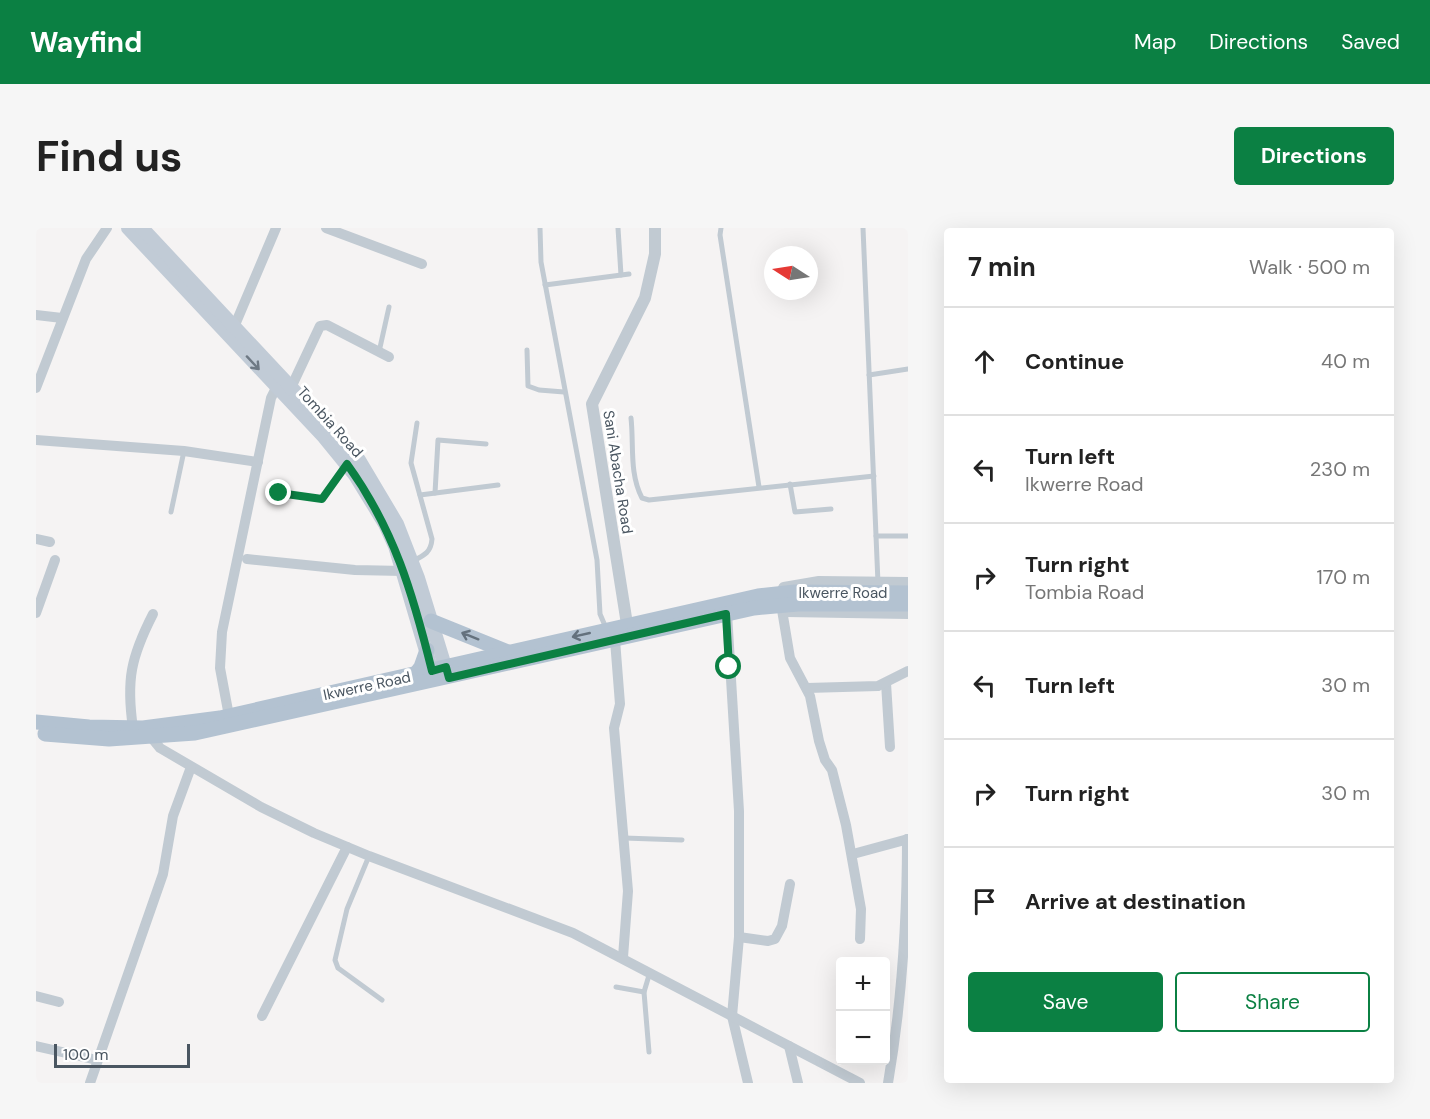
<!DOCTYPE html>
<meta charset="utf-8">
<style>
body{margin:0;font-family:"DM Sans",sans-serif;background:#f6f6f6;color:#222}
.controls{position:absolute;right:18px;bottom:18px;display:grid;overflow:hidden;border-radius:6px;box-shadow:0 6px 24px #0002}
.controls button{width:54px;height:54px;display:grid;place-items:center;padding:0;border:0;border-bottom:2px solid #e0e0e0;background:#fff;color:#222;font:30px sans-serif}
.compass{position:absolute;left:728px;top:18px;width:54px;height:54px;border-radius:50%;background:#fff;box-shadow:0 6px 24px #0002;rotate:282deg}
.scale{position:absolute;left:18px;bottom:15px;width:136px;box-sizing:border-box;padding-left:6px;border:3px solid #4a5661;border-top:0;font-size:16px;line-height:21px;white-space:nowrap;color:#4a5661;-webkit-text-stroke:4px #fff;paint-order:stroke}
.stop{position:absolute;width:18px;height:18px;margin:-14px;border:4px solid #0b8043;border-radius:50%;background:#fff}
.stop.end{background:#0b8043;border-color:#fff;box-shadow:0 2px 6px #0008}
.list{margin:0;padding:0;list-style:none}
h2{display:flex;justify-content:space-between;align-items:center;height:78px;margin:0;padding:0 24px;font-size:26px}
h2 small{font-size:20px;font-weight:400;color:#767676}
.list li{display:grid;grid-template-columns:39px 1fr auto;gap:18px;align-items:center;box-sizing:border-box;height:108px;padding:0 24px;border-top:2px solid #e0e0e0}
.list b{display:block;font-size:22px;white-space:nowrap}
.list p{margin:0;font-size:20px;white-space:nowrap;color:#767676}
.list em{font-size:20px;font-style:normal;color:#767676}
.actions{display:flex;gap:12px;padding:18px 24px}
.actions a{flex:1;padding:14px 0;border:2px solid #0b8043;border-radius:6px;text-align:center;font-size:21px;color:#0b8043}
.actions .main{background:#0b8043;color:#fff}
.icon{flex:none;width:33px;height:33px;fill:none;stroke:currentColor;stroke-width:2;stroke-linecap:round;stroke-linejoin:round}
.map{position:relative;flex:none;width:872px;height:855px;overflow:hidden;border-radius:6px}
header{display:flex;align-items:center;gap:36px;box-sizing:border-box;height:84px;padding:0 30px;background:#0b8043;color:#fff}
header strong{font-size:28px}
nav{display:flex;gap:33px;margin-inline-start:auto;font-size:21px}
.intro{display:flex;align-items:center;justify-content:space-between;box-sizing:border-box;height:144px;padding:0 36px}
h1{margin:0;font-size:42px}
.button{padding:15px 27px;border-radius:6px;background:#0b8043;color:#fff;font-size:21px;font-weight:700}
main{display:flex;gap:36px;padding:0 36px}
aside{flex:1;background:#fff;border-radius:6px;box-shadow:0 6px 24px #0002}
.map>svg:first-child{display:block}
</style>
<header>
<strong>Wayfind</strong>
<nav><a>Map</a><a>Directions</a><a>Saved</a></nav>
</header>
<div class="intro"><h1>Find us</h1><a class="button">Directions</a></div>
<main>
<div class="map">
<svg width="872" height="855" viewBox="0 0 872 855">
<rect width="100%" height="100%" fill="#f5f3f3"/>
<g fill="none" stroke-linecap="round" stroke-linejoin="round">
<!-- service -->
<g stroke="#c1cad2" stroke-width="5">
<path d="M504,0l1,34 56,298 3,54 6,14"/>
<path d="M582,0l3,47"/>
<path d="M685,0l-1,7 39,252"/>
<path d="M827,0l15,355"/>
<path d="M509,57l84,-11"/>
<path d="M491,122l1,36 11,4 25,2"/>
<path d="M343,124l10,-45"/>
<path d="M833,147l39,-6"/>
<path d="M595,190c3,27 -2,55 11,80l7,2 225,-24"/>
<path d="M754,256l5,28 36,-3"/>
<path d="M243,265l43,6 25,-34"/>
<path d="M399,265l3,-53 48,4"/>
<path d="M384,267l78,-10"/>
<path d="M135,284l13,-61"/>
<path d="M840,308h32"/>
<path d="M377,333c12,-6 18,-9 19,-22l-21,-76 6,-40"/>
<path d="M588,610l58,2"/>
<path d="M333,628l-22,53 -12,51 3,8 44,32"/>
<path d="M580,759l28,5"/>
<path d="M613,824l-5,-60 6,-20"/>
</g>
<!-- minor -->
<g stroke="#c1cad2" stroke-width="10">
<path d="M290,0l96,36"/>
<path d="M0,87l26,3"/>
<path d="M196,104l44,-104"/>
<path d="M0,160l50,-129 21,-31"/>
<path d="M252,166l32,-68 7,-1 62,32"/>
<path d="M0,212l148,11 74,11"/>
<path d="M0,311l14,3"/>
<path d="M211,331l108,11 48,1"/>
<path d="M746,382l8,48 20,38 9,45 6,19 7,10 14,55 15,84 -1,30"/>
<path d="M0,385l19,-53"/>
<path d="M691,385l12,198v126l-7,79 16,67"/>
<path d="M579,412l5,64 -6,24 14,163 -5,66"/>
<path d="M850,455l4,64"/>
<path d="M771,460l71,-2 30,-15"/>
<path d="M193,488l-9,-48 2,-36 49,-234 8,-16"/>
<path d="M97,500c-7,-48 -2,-71 20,-114"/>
<path d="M115,503v6l9,11 101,59 53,26 55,23 204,77 287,150"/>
<path d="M817,626l55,-15"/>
<path d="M703,709l29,4 7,-2 7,-13 8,-42"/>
<path d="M0,768l23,6"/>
<path d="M226,788l85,-169"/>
<path d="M0,818l61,14"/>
<path d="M753,818l9,37"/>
<path d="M54,855l73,-209 10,-58 18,-49"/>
<path d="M852,855c14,-81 19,-162 19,-244"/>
</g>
<!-- tertiary -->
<g stroke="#c1cad2" stroke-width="12">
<path d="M748,360l35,-6 89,1"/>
<path d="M751,383l121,2"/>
<path d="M591,396l-35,-220 53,-106 10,-44v-26"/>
</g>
<!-- secondary -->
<g stroke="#c1cbd6" stroke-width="14">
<path d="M92,0l196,209 31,38 30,49 10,22 34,115"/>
<path d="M106,0l217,232 38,64 21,54 30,98"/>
</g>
<!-- primary -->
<g stroke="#b3c2d1" stroke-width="15">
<path d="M395,393l77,31"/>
<path d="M379,447l6,-8 6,-17"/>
<path d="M0,494l53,5 54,1 77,-10 538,-122 37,-4 113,1"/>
<path d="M9,506l64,5 86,-6 559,-125 44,-4h110"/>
</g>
</g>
<!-- one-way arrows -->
<defs><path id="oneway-shaft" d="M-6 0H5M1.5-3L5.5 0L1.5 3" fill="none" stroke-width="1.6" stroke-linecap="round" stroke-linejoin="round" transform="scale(1.5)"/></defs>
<use stroke="#6e7984" href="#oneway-shaft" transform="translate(217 135) rotate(47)"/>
<g stroke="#64717d">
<use href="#oneway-shaft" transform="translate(545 407) rotate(167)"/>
<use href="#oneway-shaft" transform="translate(434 408) rotate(-158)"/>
</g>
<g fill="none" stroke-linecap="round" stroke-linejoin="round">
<!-- route -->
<path stroke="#0b8043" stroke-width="8" d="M243,265l43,6 25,-35c47,65 66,130 85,207l14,-4 3,11 277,-64 3,53"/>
</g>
<g text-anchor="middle" stroke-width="6" stroke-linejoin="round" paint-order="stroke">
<!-- street labels -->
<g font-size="15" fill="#4a5661" stroke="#fff">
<text transform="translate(294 194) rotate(48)" y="5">Tombia Road</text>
<text transform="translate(582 244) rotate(81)" y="5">Sani Abacha Road</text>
<text x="807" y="370">Ikwerre Road</text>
<text transform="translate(331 458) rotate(-12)" y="5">Ikwerre Road</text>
</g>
</g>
</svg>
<div class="controls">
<button>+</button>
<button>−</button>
</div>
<svg class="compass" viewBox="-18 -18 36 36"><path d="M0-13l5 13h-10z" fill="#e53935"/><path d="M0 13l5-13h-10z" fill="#767676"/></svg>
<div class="scale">100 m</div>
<div class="stop" style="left:693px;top:439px"></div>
<div class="stop end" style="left:243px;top:265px"></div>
</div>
<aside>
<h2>7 min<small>Walk · 500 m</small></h2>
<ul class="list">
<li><svg class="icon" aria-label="ahead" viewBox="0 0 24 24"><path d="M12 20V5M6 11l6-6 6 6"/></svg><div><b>Continue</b></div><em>40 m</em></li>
<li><svg class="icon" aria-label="left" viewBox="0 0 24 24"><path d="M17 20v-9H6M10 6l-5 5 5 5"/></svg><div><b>Turn left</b><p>Ikwerre Road</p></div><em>230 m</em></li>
<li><svg class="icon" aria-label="right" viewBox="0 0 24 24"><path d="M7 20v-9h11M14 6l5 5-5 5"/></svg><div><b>Turn right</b><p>Tombia Road</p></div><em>170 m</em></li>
<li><svg class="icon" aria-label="left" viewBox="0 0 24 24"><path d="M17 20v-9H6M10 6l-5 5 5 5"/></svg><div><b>Turn left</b></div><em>30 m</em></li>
<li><svg class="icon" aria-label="right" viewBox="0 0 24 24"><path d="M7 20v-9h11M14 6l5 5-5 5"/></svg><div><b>Turn right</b></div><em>30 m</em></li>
<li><svg class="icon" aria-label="arrive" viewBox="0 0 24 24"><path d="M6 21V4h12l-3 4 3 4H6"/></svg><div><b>Arrive at destination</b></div></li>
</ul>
<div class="actions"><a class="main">Save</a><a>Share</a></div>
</aside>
</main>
